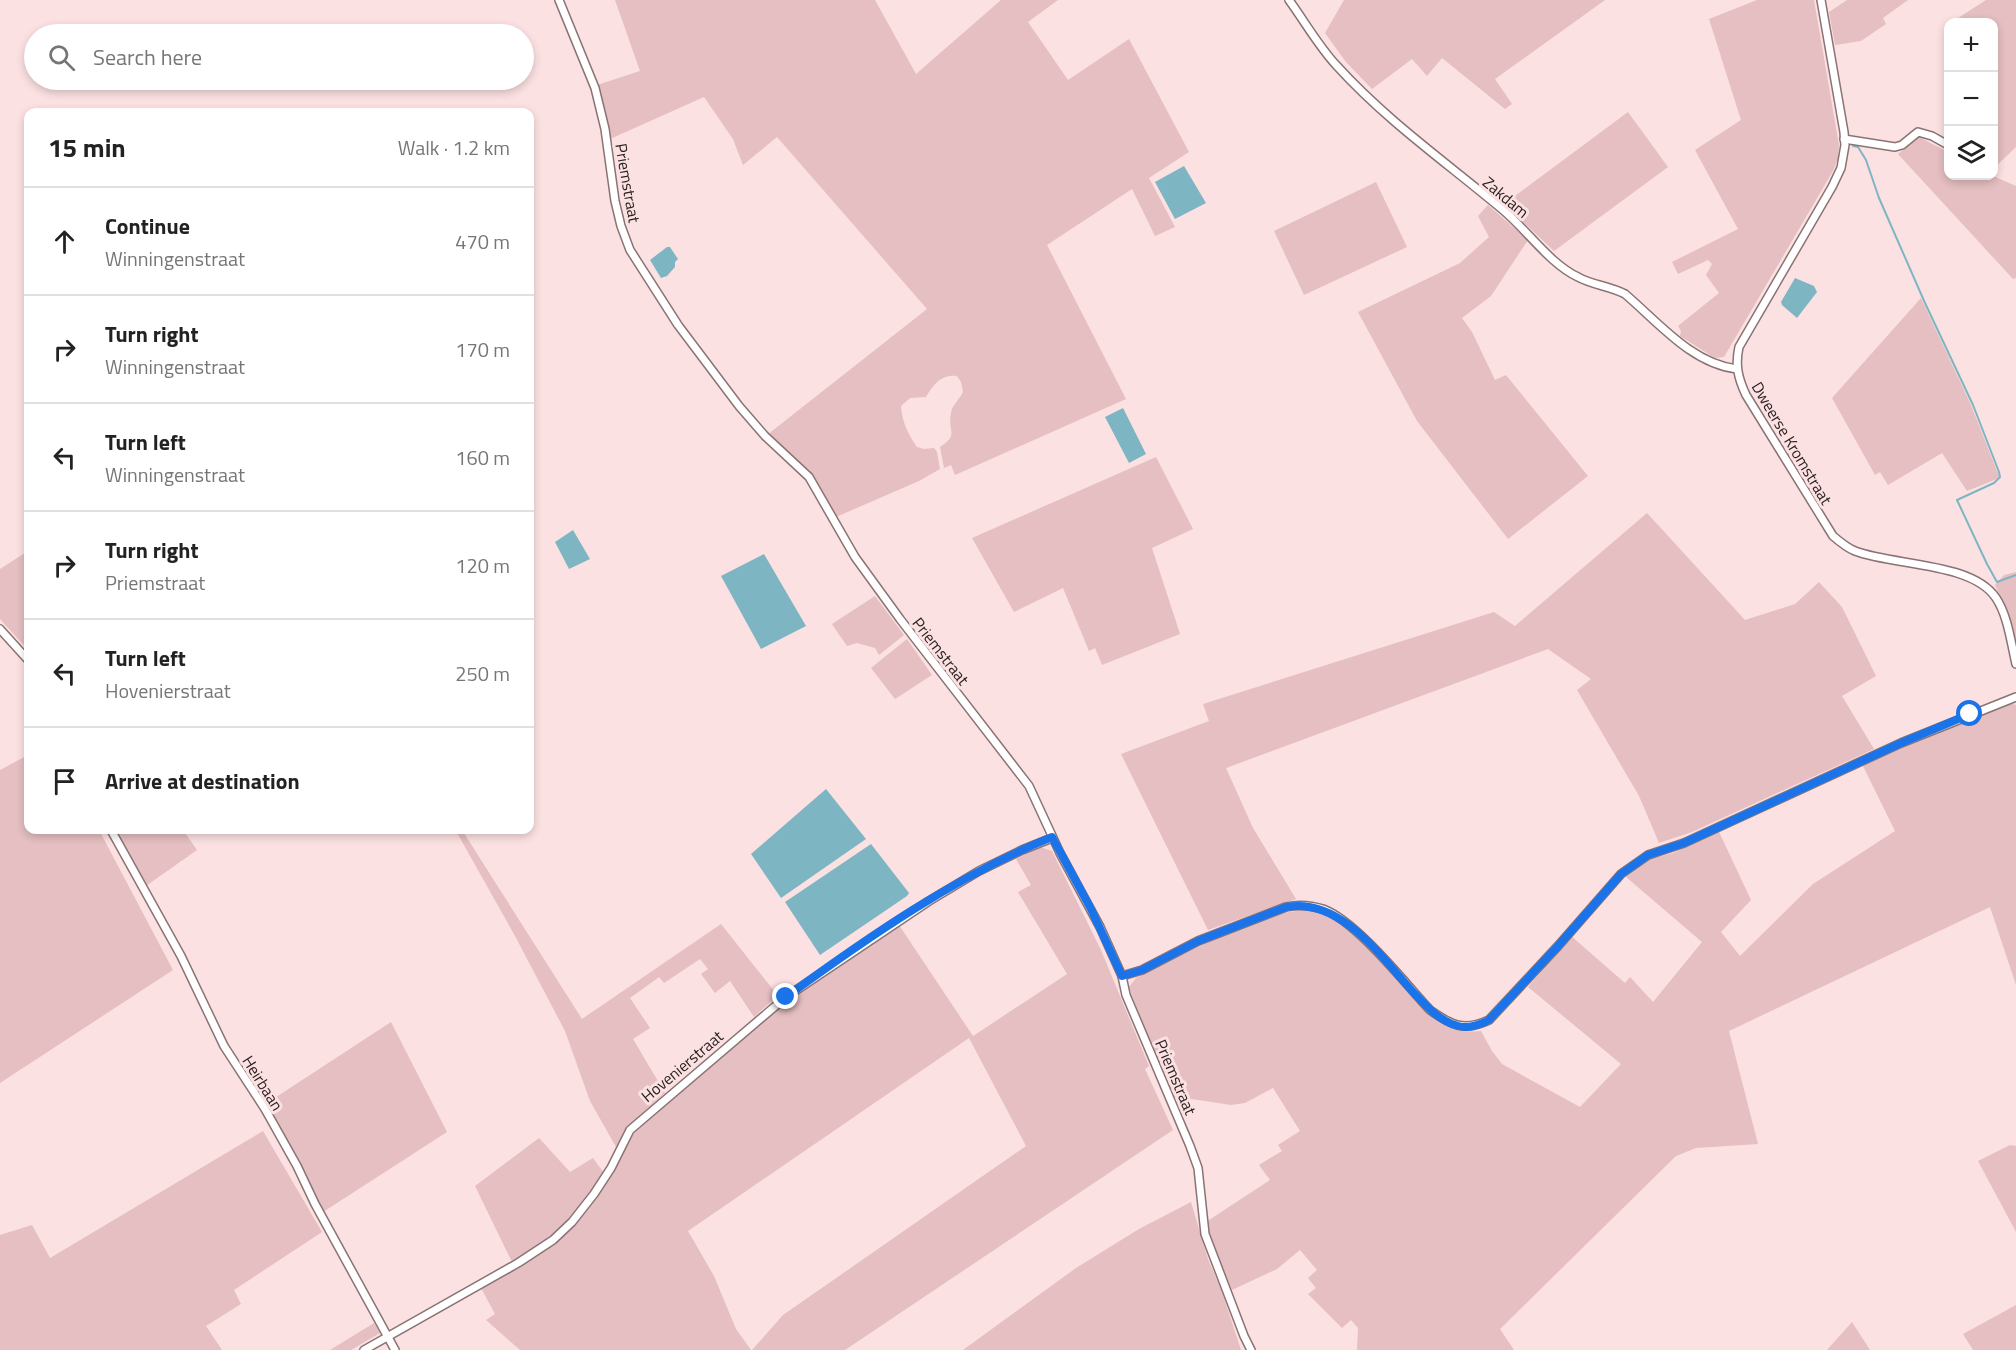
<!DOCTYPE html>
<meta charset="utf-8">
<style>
body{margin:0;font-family:"Titillium Web",sans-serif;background:#f6f6f6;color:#222}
.controls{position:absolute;right:18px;top:18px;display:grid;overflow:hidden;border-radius:12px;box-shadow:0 3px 9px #0003}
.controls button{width:54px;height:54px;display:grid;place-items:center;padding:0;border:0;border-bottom:2px solid #e0e0e0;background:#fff;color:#222;font:30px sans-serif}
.stop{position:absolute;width:18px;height:18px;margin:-14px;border:4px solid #1a73e8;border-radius:50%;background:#fff}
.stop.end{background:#1a73e8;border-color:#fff;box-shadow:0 2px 6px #0008}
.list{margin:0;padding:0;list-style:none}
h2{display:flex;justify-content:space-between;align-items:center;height:78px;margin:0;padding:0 24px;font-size:26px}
h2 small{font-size:20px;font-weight:400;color:#767676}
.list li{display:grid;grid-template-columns:39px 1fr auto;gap:18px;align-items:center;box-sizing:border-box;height:108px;padding:0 24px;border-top:2px solid #e0e0e0}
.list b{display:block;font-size:22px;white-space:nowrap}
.list p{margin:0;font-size:20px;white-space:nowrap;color:#767676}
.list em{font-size:20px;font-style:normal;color:#767676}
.icon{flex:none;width:33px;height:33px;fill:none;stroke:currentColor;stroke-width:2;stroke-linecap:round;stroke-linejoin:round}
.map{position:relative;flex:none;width:2016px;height:1350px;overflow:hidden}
.search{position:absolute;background:#fff;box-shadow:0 3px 9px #0003;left:24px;top:24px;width:510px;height:66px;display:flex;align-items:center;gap:15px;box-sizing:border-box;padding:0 21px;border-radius:33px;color:#767676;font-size:22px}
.panel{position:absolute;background:#fff;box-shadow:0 3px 9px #0003;left:24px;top:108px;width:510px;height:726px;border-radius:12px}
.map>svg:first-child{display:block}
</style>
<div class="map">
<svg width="2016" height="1350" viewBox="0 0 2016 1350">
<rect width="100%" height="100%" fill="#fce1e2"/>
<!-- green -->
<g fill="#e5bfc1">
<path d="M615,0h260l41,74 85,-74h57l-30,22 40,58 61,-41 60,113 -40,26 26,49 -20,9 -23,-47 -85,56 79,154 -171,76 -4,-10 -7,3 -4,-21c20,-13 7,-15 11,-34 1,-8 9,-14 12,-21l-2,-10 -4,-6c-16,-2 -24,9 -31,21l-16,1 -9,8c1,16 7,28 16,41l7,2 10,-1 3,4 3,17 -21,12 -83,36 -18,-34 -8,-11 -43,-37 160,-126 -150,-172 -34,28 -10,-26 -29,-42 -94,42 -13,-54 43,-14z"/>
<path d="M1344,0h261l-110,79 17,25 -7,5 -63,-51 -15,18 -15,-17 -40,30 -26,-27 -21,-29z"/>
<path d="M1757,0h57l25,145 -1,13 -5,13 -109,186 -9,1 -35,-22 1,-5 -3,-5 41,-33 -13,-18 6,-11 -4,-4 -30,14 -6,-12 66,-33 -43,-79 46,-30 -32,-101z"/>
<path d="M1847,0h61l-25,18 3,6 -25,17 -26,4 -6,-33z"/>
<path d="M1986,0h30v147l-21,20 -1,-70 3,-4 -3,-3v-68h-38l-1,-2z"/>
<path d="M1628,112l40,55 -114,84 -50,-47z"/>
<path d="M1919,137l29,15v24h45l23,10v92l-3,1 -115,-125z"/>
<path d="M1376,182l31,65 -103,48 -30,-64z"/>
<path d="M1488,205l40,35 -37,56 -29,22 10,14 23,48 11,-5 82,101 -80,63 -91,-118 -59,-109 102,-49 29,-26 -11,-21z"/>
<path d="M1921,298l50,107 28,71 -2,3 -30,12 -25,-38 -54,32 -8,-13 -5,3 -43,-77z"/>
<path d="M1156,457l37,72 -41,19 28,86 -78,31 -7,-17 -6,3 -26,-63 -49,24 -42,-74z"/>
<path d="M1647,513l98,107 50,-16 24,-22 23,25 34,69 -34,20 32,53 -182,83 -33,11 -20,-47 -62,-106 14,-11 -43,-30 -322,119 27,60 43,71 -88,31 -87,-176 88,-33 -6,-17 291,-92 21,14z"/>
<path d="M28,551v99l-28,-31v-50z"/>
<path d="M2016,572v79l-9,-39 -12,-27 9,-10z"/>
<path d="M875,596l29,39 -25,20 -4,-7 -18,-5 -10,3 -15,-22z"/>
<path d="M907,639l25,36 -37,24 -24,-31z"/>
<path d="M2013,704l3,1v280l-26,-78 -261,124 29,113 -62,4 -20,8 -176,173 14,21h-157l1,-22 -7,-8 -9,8 -34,-34 8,-6 -8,-10 9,-8 -17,-20 -23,19 -45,21 -16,-38 -10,-30 64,-42 -11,-15 23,-14 -4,-6 22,-14 -27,-43 -28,15 -14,2 -59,-9 -41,-103 -2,-6 7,-9c34,-17 146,-77 179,-67 38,12 84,72 112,102 19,14 29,20 54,18l11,20 10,13 78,43 41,-43 -93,-77 43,-51 54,47 5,-6 23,25 49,-60 -76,-65 20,-17 27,-7 46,-21 32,68 -30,32 19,24 73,-72 82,-53 -34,-69 144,-57z"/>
<path d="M28,755v75h71l74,140 -173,113v-313z"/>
<path d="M113,830h70l14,20 -54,38z"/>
<path d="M458,830h4l120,189 139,-95 54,68v6l-21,19 -24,-36 -15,12 -14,-19 7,-5 -8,-10 -36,24 -5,-6 -29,21 20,30 -17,11 32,54c-19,17 -36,31 -49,54l-26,-46 -25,-70 -50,-95 -59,-105z"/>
<path d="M1040,847l12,4 49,99 48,116 -4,3 28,61 -328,220h-93l31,-35 243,-169 -57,-108 -281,193 26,45 22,53 15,21h-231l-34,-30 9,-6 -14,-26c27,-16 60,-31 83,-52 18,-17 32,-39 46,-59 12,-17 17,-36 30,-52l134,-114 125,-86 74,111 94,-62 -49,-82 13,-7 -15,-26z"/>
<path d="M391,1022l56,110 -124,80 -59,-107z"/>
<path d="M263,1131l59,101 -88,58 7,14 -35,22 16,24h-222v-115l32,-10 18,33z"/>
<path d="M539,1138l31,34 23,-14 11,15 -35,47 -29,24 -28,18 -37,-76z"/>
<path d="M2010,1145l6,1v86l-38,-71z"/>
<path d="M1191,1202l17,57 14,33 19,58h-278l113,-82 63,-39z"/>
<path d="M2016,1305v45h-43l-10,-16z"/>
<path d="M1852,1322l18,28h-43z"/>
<path d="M374,1323l6,10 -29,17h-21z"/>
</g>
<!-- water -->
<g fill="#7eb5c3">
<path d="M1184,166l22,37 -31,16 -20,-37z"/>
<path d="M667,247h3l8,12 -3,3v5l-8,9 -6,2 -11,-18z"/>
<path d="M1795,278l19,8 3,6 -20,26 -15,-13 -1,-3z"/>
<path d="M1123,408l23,46 -17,9 -24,-46z"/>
<path d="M573,530l17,29 -21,10 -14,-27z"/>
<path d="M764,554l42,72 -45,23 -40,-73z"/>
<path d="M826,789l40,50 -85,59 -30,-44z"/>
<path d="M871,844l38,49 -2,3 -87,59 -35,-53z"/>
</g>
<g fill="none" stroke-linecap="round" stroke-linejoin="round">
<!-- stream -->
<path stroke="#7eb5c3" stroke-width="2" d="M1853,146l5,1 8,13 13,38 46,105 48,102 26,67 1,5 -6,6 -37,17 30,64 10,18 19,-7"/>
<defs>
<g id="minor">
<path d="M559,0l36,88 10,41 10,72 6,25 9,24 48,75 61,81 26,30 44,41 46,80 45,62 129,167 31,67 40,74 22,49 4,19 64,151 8,22 7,66 39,102 7,14"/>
<path d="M1289,0c16,22 30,47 48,66 50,55 110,97 166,144 24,20 47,54 75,67 14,8 32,9 47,17 33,28 67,70 112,75"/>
<path d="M1821,0l23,132 1,13 -4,23 -9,19 -93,160c-4,18 -1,31 7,48l87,141c7,6 14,12 22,15 39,15 117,11 141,47 12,18 15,45 20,66"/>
<path d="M1844,139l51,8 7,-2 16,-13 14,4 16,9"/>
<path d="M0,629l28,31"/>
<path d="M111,830l70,126 43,90 41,63 32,57 18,38 80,146"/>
<path d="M1122,976l20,-6 56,-29 88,-34c13,-3 24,-2 37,2 33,12 81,73 107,101 21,15 34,22 59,10l69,-74 63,-72 27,-19 36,-12 217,-100 115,-46"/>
<path d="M364,1350l154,-87 35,-23 19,-18 22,-28 17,-26 19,-38 156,-133 143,-96 50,-30 43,-21 30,-12"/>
</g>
</defs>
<!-- minor casing -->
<use href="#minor" stroke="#8a7374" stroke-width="10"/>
<!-- minor -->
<use href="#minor" stroke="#fff" stroke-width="7"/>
</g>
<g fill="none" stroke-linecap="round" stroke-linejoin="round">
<!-- route -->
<path stroke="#1a73e8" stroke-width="8" d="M786,997c82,-60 172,-122 266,-160l39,72 31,67 20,-6 56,-29 88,-34c55,-10 95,50 128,86 12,13 25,28 44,33 11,3 21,-1 31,-6l69,-74 63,-72 27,-19 36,-12 217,-100 69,-29"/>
</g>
<g text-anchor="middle" stroke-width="6" stroke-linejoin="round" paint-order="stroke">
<!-- street labels -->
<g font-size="16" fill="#2b2222" stroke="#fce1e2">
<text transform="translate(628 183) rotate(80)" y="6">Priemstraat</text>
<text transform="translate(1506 197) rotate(40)" y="6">Zakdam</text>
<text transform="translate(1792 443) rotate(59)" y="6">Dweerse Kromstraat</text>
<text transform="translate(941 651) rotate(52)" y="6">Priemstraat</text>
<text transform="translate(682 1066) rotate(-40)" y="6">Hovenierstraat</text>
<text transform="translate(1176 1077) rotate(67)" y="6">Priemstraat</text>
<text transform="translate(263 1083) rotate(58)" y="6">Heirbaan</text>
</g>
</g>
</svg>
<div class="controls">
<button>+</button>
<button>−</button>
<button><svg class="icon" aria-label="layers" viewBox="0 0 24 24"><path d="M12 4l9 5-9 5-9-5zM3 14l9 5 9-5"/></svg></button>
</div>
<div class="stop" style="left:1970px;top:714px"></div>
<div class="stop end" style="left:786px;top:997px"></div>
<div class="search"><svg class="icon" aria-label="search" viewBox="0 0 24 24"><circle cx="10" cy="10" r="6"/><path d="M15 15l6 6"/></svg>Search here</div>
<section class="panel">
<h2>15 min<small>Walk · 1.2 km</small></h2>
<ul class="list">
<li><svg class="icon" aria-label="ahead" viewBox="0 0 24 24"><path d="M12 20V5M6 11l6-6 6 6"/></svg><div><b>Continue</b><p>Winningenstraat</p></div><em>470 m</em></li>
<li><svg class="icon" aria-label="right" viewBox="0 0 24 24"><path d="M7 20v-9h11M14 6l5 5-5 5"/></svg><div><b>Turn right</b><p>Winningenstraat</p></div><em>170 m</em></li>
<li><svg class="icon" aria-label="left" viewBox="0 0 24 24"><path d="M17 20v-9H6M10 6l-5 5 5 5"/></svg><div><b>Turn left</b><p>Winningenstraat</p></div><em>160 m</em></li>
<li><svg class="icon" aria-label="right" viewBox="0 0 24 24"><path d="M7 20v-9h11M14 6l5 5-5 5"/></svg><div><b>Turn right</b><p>Priemstraat</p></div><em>120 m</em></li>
<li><svg class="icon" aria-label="left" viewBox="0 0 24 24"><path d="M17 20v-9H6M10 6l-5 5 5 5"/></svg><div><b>Turn left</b><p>Hovenierstraat</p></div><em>250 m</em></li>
<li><svg class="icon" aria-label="arrive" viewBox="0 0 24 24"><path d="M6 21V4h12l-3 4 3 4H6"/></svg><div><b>Arrive at destination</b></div></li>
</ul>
</section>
</div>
